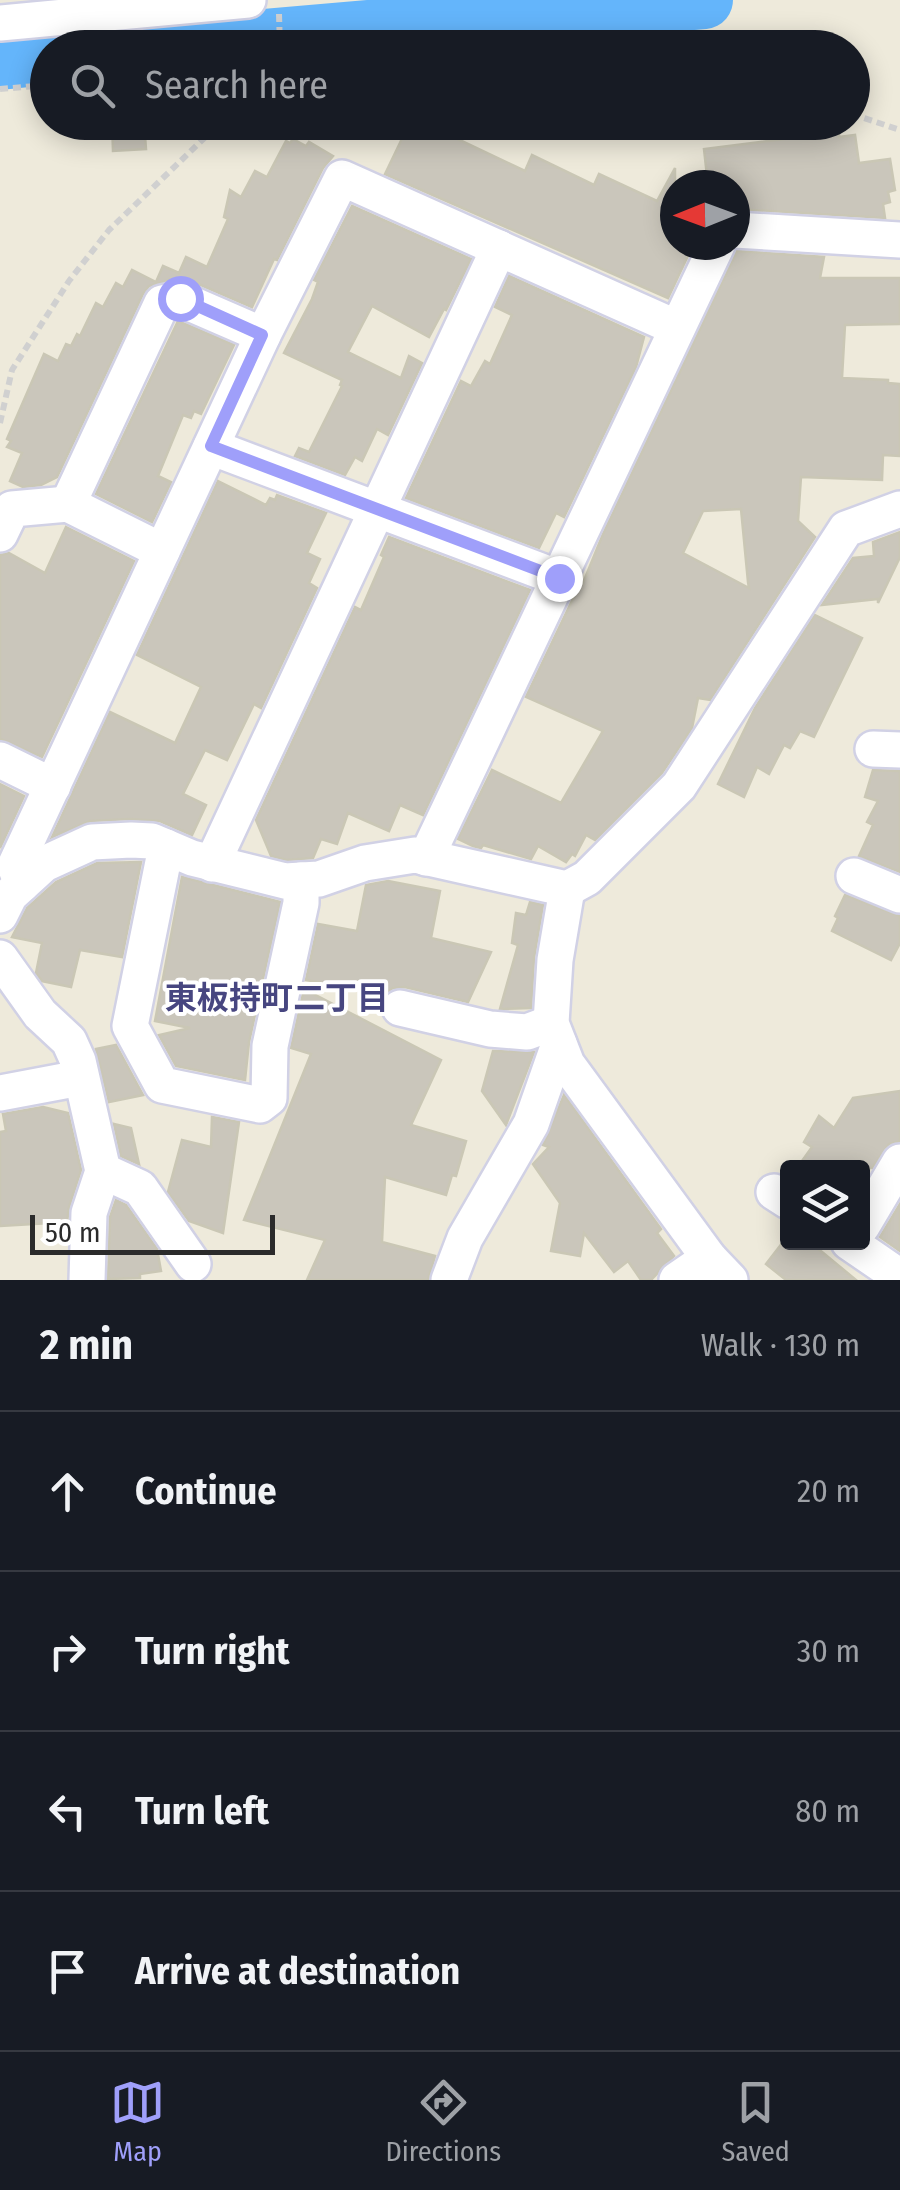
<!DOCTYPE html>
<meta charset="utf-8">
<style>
body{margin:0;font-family:"Fira Sans Condensed","Noto Sans JP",sans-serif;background:#20242c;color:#f1f3f6}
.controls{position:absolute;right:30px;bottom:30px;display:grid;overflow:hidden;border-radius:10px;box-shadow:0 5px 25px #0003}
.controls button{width:90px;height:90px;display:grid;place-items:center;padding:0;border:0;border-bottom:2px solid #363941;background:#171b24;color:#f1f3f6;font:50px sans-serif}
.compass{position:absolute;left:660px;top:170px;width:90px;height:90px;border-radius:50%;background:#171b24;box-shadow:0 5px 25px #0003;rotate:269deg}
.scale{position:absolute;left:30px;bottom:25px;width:245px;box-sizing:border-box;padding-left:10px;border:5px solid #2b2b2b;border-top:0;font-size:28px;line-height:35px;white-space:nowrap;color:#2b2b2b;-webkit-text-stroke:8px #fff;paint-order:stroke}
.stop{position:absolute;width:30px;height:30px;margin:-22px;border:8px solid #9f9ffa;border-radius:50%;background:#fff}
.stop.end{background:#9f9ffa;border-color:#fff;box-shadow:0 2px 10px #0008}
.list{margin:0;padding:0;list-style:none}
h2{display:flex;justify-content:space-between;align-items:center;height:130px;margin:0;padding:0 40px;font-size:42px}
h2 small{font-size:32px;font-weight:400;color:#9ea1a6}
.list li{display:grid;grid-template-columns:65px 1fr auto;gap:30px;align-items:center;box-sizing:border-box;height:160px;padding:0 40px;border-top:2px solid #363941}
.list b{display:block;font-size:38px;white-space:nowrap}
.list em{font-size:32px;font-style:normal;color:#9ea1a6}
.icon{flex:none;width:55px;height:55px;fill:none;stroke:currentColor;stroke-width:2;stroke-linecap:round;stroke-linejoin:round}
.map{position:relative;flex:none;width:900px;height:1280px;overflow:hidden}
.search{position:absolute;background:#171b24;box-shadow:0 5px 25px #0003;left:30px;right:30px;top:30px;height:110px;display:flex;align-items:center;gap:25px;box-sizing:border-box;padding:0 35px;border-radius:55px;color:#9ea1a6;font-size:38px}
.sheet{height:770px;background:#171b24}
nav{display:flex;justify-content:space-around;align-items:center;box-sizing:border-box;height:140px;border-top:2px solid #363941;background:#171b24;font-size:28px;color:#9ea1a6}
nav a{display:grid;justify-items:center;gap:5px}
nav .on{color:#9f9ffa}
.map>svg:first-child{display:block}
</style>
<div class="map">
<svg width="900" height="1280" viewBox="0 0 900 1280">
<rect width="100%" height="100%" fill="#eeeadb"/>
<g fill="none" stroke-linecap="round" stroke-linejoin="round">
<!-- river -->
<g stroke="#64b5fb" stroke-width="58">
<path d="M148,48l556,-48"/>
<path d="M0,61l48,-5"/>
</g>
</g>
<!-- building -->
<g fill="#cac6bb" stroke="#cac7b5" stroke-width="2.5" fill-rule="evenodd">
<path d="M112,122h32l2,27 -33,2z"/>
<path d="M410,122h12l103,49 7,-16 62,30 5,-11 58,27 18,-33v77h18l-25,53 -283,-124z"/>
<path d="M839,132v5l16,-2 4,28 31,-4 5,31 -7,2 2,10 -7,2 2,14 -150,-9v-24h-27l-4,-36z"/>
<path d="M293,139l13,7 3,-4 24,14 -10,12 -46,92 -3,-1 -22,48 -65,-28 -12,-1 -26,8 -6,8 -86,183 -16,8 -18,2 -13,-6 12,-28 -15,-6 4,-6 -4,-2 37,-85 14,7 8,-17 5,2 6,-12 3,2 16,-33 7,4 13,-24 7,4 9,-17 24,12 7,-16 16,7 7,-16 21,10 21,-48 -4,-2 6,-27 11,7 14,-26 12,6 19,-36 4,2z"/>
<path d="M352,206l119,53 -25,51 -2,-1 -15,28 -57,-31 -24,46 53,26 8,-22 13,7 -34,72 -11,-6 -15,32 -7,-4 -10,18 -50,-19 4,-8 10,4 33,-66 -2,-1 2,-5 -58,-27 28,-54 6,-17 -4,-2z"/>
<path d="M737,251l87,6 -4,21h80v46l-55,1 -3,53 46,2v3l12,1v72l-17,-1 -1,25 -81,-3 -3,44 17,16 -105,163 -12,-2 -6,30 -30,45 -67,67 -9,-5 -11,21 -3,-2 -6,8 -28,-16 -7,13 -48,-14 -2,3 -8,-2 -15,-7 34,-69 69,33 42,-72 -77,-34 55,-115 2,1 20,-49zM741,509l7,73 1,6 -66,-35 20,-42z"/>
<path d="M509,276l135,61 -8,30 -72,150 -8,-4 -17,35 -133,-50 55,-117 10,5 14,-25 5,3 22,-49 -17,-8z"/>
<path d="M178,321l56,24 -33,69 -7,-3 -3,7 -8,-3 -25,61 13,6 -19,40 -56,-28z"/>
<path d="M218,481l48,24 4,-7 5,2 2,-5 49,18 -19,40 13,6 -11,24 8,5 -56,120 -7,-4 -27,56 -22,-10 -22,44 23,11 -14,30 -32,-14 -30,-2 -40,2 -38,16 58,-125 65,31 26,-56 -64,-32z"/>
<path d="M66,527l68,34 -92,196 -42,-18v-184l9,-2 36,20z"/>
<path d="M900,532v25l-22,46v-4l-56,6 31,-47 21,-2 -1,-14z"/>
<path d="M389,537l141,53 -107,225 -23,-10 -11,26 -41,-18 -11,31 -16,-5 -8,19 -26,2 -16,-4 -15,-36 99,-213 6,3 23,-53 -3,-2z"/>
<path d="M815,615l47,23 -48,99 -14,-6 -10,17 -6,-3 -15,29 -12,-7 -13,30 -26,-13 37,-76z"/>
<path d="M873,770l27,1v101l-41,-16 14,-31 -6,-3 11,-21 -13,-4z"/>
<path d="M0,784l24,12 -24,52z"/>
<path d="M141,862l-19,95 -42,-7 -9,37 -29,-6 -6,-8 6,-30 -30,-6 15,-29 29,-26 41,-19z"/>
<path d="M182,877l98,25 -31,140 -4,38 -69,-14 -17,-31 31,-7 -35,-7z"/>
<path d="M388,881l52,10 -9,47 60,14 -23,50 -63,-15 -12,1 -9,6 -78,-14 12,-56 39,7 9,-46z"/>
<path d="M845,895l55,21v27l-9,17 -59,-29 6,-13 -3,-2z"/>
<path d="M530,902l13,3 -9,53 -3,50 -31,1 18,-64 -6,-2 4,-30 10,2z"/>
<path d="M304,989l137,71 -30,65 55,16 -10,35 -4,-1 -6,20 -61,-18 -3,65 53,14 -7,24h-121l18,-40 -81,-20 67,-166 -20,-6z"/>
<path d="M116,1045l27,50 -34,7 -13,-53z"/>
<path d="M493,1051l41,1 -28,73 -24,-34z"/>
<path d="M900,1091v50l-11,3 -17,24h-75l15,-21 -8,-5 15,-26 15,12 19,-30z"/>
<path d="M564,1095l97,134 -4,4 17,23 -23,24h-10l-13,-19 -14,11 -30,-39 -4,23 -29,-5 9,-48 -27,-39 16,-17 -6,-2z"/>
<path d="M43,1107l25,6 13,57 -12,37 -2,15 -67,4v-94l6,-1 -3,-17z"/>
<path d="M212,1117l27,5 -16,111 -34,-12 -21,-29 14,-52 29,7z"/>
<path d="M114,1124l17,4 8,36 -18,-8z"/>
<path d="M116,1200l10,5 31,44 4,22 -21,3v4l-32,1 2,-62z"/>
<path d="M900,1204v47l-20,-14z"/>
<path d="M783,1242h27l46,38h-70l-20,-16z"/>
</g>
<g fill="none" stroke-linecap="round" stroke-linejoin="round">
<defs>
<g id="minor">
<path d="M0,23l248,-23"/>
<path d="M735,230l165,10"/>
<path d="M211,447l348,131"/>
<path d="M68,504l94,-201 18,-4 83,36"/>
<path d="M0,534l12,-25 56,-5 94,47"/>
<path d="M873,749l27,1"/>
<path d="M0,760l53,26"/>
<path d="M166,847l-36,179 32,59 98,20 9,-7 1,-52 31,-143v-23"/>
<path d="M426,858l291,-613"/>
<path d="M212,864l287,-616"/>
<path d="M854,876l46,19"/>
<path d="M22,884l-7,-18 248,-531 79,-157 335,150"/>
<path d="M567,889l-12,71 -4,63 16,41 142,194 21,22"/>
<path d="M0,915l10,-20 34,-31 48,-22 39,-2 21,1 40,17 93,23 34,-2 46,-16 50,-8 152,34 20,-11 92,-92 167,-257 54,-20"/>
<path d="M0,958l40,56 29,27 9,20 25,110 -14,42 -2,67"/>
<path d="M400,1008l90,21 37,3 24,-9"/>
<path d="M0,1093l80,-15"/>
<path d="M103,1171l37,17 53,76"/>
<path d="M774,1192l14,9"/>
<path d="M862,1226l38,-64"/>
<path d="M849,1242l51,35"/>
<path d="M449,1280l16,-42 66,-114 28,-80"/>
<path d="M677,1280l32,-22"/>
</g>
</defs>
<!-- minor casing -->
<use href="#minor" stroke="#d1d1e5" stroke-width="40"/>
<!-- path -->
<g stroke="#d0d0d0" stroke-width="6" stroke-dasharray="8 5" stroke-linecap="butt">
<path d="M279,14l1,34"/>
<path d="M0,89l48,-4"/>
<path d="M852,114l48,16"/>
<path d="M0,423l12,-53 57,-89 40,-51 112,-108"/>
</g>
<!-- minor -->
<use href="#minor" stroke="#fff" stroke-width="35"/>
</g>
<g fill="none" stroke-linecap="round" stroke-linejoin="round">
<!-- route -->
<path stroke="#9f9ffa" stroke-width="12" d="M180,298l82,37 -51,111 348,132"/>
</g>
<g text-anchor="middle" stroke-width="8" stroke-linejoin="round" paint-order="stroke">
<!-- neighbourhood labels -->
<g font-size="32" font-weight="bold" fill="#474680" stroke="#fff">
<text x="277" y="1009">東板持町二丁目</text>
</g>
</g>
</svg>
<div class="controls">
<button><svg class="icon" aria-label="layers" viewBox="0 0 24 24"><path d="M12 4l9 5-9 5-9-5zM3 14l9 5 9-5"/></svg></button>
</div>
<svg class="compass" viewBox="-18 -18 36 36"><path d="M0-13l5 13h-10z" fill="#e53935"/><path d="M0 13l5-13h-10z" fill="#9ea1a6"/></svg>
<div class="scale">50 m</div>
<div class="stop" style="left:180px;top:298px"></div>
<div class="stop end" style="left:559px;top:578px"></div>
<div class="search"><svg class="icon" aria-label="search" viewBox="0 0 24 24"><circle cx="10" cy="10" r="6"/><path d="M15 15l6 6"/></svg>Search here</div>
</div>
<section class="sheet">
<h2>2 min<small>Walk · 130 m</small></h2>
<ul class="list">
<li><svg class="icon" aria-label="ahead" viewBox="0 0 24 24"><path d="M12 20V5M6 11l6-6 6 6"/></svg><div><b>Continue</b></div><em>20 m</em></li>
<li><svg class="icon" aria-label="right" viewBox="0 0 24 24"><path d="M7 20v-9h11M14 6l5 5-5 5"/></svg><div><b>Turn right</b></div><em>30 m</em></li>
<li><svg class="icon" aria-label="left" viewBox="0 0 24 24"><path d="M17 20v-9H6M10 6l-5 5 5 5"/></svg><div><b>Turn left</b></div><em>80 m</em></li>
<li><svg class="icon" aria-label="arrive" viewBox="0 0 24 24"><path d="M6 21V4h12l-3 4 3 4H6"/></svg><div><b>Arrive at destination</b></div></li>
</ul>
</section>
<nav>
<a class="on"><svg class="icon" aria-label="map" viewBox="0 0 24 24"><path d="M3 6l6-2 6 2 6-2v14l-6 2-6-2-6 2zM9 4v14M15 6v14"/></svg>Map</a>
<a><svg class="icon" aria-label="directions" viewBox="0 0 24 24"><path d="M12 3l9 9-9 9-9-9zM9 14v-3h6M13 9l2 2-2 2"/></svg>Directions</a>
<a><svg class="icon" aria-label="saved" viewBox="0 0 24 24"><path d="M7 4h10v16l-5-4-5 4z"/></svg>Saved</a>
</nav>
